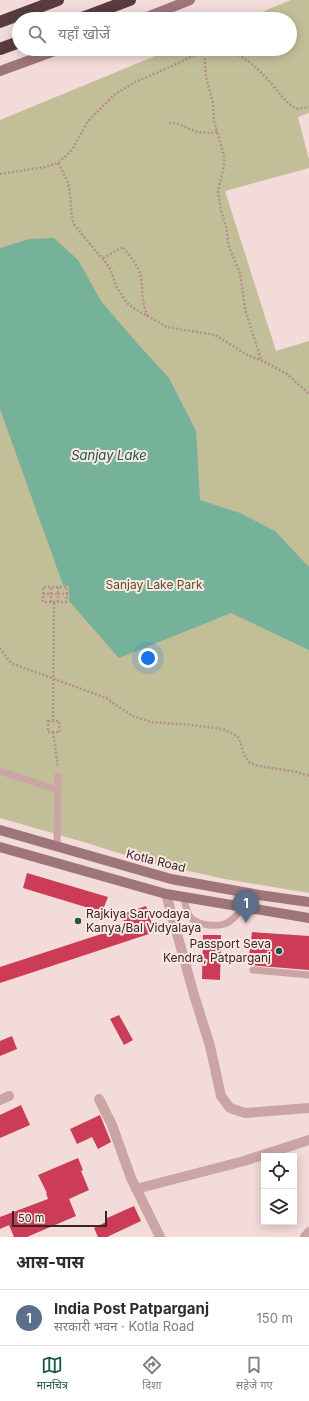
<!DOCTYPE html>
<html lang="hi">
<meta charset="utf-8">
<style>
body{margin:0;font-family:Inter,"Noto Sans Devanagari",sans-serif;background:#f2f2f3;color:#2b2b33}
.controls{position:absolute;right:12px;bottom:12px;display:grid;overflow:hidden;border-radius:0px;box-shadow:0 2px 10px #0003}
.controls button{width:36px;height:36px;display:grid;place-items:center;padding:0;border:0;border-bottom:1px solid #e1e1e2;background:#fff;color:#2b2b33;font:20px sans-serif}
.scale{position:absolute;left:12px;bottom:10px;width:95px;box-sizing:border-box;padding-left:4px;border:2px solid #362628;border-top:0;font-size:11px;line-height:14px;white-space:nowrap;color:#362628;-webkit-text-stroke:3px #fae7e4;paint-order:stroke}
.you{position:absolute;left:148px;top:658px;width:14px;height:14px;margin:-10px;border:3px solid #fff;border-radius:50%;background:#1a73e8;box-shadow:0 0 0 6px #1a73e833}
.badge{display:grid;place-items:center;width:26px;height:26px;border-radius:50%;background:#1a5942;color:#fff;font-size:13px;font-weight:700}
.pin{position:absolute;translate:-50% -33px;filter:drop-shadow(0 1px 2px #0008)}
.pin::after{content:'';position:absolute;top:21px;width:14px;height:12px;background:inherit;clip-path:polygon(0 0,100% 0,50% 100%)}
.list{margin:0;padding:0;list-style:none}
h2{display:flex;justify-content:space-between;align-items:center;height:52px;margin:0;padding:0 16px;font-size:17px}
h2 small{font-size:13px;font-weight:400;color:#7c7c81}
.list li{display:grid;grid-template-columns:26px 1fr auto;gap:12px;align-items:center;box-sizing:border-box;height:56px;padding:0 16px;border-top:1px solid #e1e1e2}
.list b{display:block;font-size:15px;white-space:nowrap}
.list p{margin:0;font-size:13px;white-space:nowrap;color:#7c7c81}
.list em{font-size:13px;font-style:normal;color:#7c7c81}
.icon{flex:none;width:22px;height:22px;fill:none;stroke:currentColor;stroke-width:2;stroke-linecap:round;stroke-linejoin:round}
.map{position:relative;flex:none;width:309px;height:1237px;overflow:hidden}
.search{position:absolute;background:#fff;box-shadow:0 2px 10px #0003;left:12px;right:12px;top:12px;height:44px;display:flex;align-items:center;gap:10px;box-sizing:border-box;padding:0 14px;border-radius:22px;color:#7c7c81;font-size:15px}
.sheet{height:108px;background:#fff}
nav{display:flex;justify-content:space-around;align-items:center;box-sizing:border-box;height:56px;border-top:1px solid #e1e1e2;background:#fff;font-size:11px;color:#7c7c81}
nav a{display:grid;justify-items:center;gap:2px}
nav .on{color:#1a5942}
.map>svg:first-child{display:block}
</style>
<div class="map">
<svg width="309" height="1237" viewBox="0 0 309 1237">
<rect width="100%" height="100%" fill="#f2dbd8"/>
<!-- green -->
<path fill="#c2be98" d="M291,0h18v113l-11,4 11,43v8l-84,23 51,160 33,-10v552l-84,-14 -78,-17 -60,-19 -87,-25v-698l172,-71h118v-30h-45z"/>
<!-- water -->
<path fill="#76b19a" d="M54,238l24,22 23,41 35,41 33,36 27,53 4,69 40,13 35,18 34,36v83l-78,-37 -112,45 -50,-57v-15l-6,-1 -63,-176v-161l29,-9z"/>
<!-- building -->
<g fill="#cc3c57">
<path d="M27,873l81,24 -6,15 -79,-24z"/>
<path d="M146,906l9,26 -155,51v-16l132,-43 -8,-2 -2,-8z"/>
<path d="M252,932l57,4v34l-61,-5z"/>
<path d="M203,935h18l-1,45 -18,-1z"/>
<path d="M119,1015l14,25 -9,5 -14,-26z"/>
<path d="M12,1036l5,13 -17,7v-15z"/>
<path d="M21,1105l9,20 -30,13v-23z"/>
<path d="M100,1115l11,27 -13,7 -6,-12 -15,7 -7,-15z"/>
<path d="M78,1158l5,12 -2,1 8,19 -20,9 7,17 -49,21h-13l-5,-12 -9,4v-12l48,-18 -2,-6h1l-9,-18z"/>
<path d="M134,1206l7,15 -34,16h-9l-4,-9 12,-6 -1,-3z"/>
</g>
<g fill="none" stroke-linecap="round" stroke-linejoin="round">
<!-- path -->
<g stroke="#b78e8e" stroke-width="2.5" stroke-dasharray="2 2" stroke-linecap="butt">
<path d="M223,49c22,6 38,22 52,39 8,9 12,17 23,21l11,-2"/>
<path d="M204,50l2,26 7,27 1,18 10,35v10l-6,25 3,20 5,15 3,21 11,26 5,36 16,51"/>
<path d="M169,123c11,0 19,6 29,9 7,1 13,1 20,0"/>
<path d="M58,163c4,7 8,14 10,21 4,14 1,28 7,42l31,37 5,7 5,16 5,8 6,9 8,6 32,18 48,8 34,21 12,4 26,14 22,20"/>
<path d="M0,174l45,-7 13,-4 14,-13 16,-29 26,-26 21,-13 35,-15 37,-18"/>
<path d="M103,258l20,-11c6,8 14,17 17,26 4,15 0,28 8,43"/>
<path d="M43,594v-7h8"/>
<path d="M51,602h-8v-8h8v-7h7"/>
<path d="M58,602v-8h9l-1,8h-15v-8h7v-7h9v7"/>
<path d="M0,648l11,15 95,35 26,18 20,6 40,3 30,4 8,3 9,6 5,17 6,8 9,3 38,6 12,4"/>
<path d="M48,721h11l1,11h-12z"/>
<path d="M53,721l1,-119"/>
<path d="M53,732l5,35"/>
</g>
<!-- lane -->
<g stroke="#cba5a4" stroke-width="7">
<path d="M0,771l58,19"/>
<path d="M57,847l1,-71"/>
<path d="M184,898c3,17 6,25 25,27 17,2 24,-4 34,-18"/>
<path d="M253,970l56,5"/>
</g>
<!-- street -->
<g stroke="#cba5a4" stroke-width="10">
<path d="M166,894l28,101 16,51 11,50 9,12 15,5 64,-5"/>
<path d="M99,1099l13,26 19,53 29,59"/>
<path d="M0,1100l9,-4"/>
<path d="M136,1189l108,-28 65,-21"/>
<path d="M305,1237l4,-5"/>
</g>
<!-- secondary -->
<g stroke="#9e7578" stroke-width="10">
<path d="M142,19l48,-19"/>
<path d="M0,71l60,-22"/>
<path d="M0,830l171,49 88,16 50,7"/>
<path d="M0,847l166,47 143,24"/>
</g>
<!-- highway -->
<g stroke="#573c3f" stroke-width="12">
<path d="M79,19l51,-19"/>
<path d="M0,22l58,-22"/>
<path d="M0,49l19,-7"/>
</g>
</g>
<!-- markers -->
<g fill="#1a5942" stroke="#fae7e4" stroke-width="1.5">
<circle cx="78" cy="921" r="4"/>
<circle cx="279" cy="951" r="4"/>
</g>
<g text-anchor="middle" stroke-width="4" stroke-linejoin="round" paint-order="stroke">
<!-- park labels -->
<g font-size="12" fill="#555228" stroke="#fae7e4">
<text x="154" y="589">Sanjay Lake Park</text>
</g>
<!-- street labels -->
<g font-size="12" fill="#362628" stroke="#fae7e4">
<text transform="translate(156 861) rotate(14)" y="4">Kotla Road</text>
</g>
<!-- poi labels -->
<g font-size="12" fill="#362628" stroke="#fae7e4" text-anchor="start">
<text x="86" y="918">Rajkiya Sarvodaya<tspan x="86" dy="14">Kanya/Bal Vidyalaya</tspan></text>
<text x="271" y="948" text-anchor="end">Passport Seva<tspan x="271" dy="14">Kendra, Patparganj</tspan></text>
</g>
<!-- water labels -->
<g font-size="13" font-style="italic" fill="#1a5942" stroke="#fae7e4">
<text x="109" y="460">Sanjay Lake</text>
</g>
</g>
</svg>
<div class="controls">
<button><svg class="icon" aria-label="locate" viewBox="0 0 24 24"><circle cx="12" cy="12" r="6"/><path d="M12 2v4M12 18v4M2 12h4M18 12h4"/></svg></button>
<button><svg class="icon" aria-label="layers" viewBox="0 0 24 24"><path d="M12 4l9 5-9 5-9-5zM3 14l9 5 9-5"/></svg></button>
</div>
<div class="scale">50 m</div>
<div class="you"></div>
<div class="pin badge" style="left:246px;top:923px;background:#5c6f8a">1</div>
<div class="search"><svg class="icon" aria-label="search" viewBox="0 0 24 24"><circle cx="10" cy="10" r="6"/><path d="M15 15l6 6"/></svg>यहाँ खोजें</div>
</div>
<section class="sheet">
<h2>आस-पास<small></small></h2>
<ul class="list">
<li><span class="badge" style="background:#5c6f8a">1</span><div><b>India Post Patparganj</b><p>सरकारी भवन · Kotla Road</p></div><em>150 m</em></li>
</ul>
</section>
<nav>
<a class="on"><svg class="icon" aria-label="map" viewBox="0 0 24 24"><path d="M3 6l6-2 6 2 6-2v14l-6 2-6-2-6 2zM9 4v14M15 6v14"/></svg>मानचित्र</a>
<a><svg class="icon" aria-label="directions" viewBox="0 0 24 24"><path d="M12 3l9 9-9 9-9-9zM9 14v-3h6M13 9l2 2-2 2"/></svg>दिशा</a>
<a><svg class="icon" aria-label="saved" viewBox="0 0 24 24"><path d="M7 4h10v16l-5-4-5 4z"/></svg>सहेजे गए</a>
</nav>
